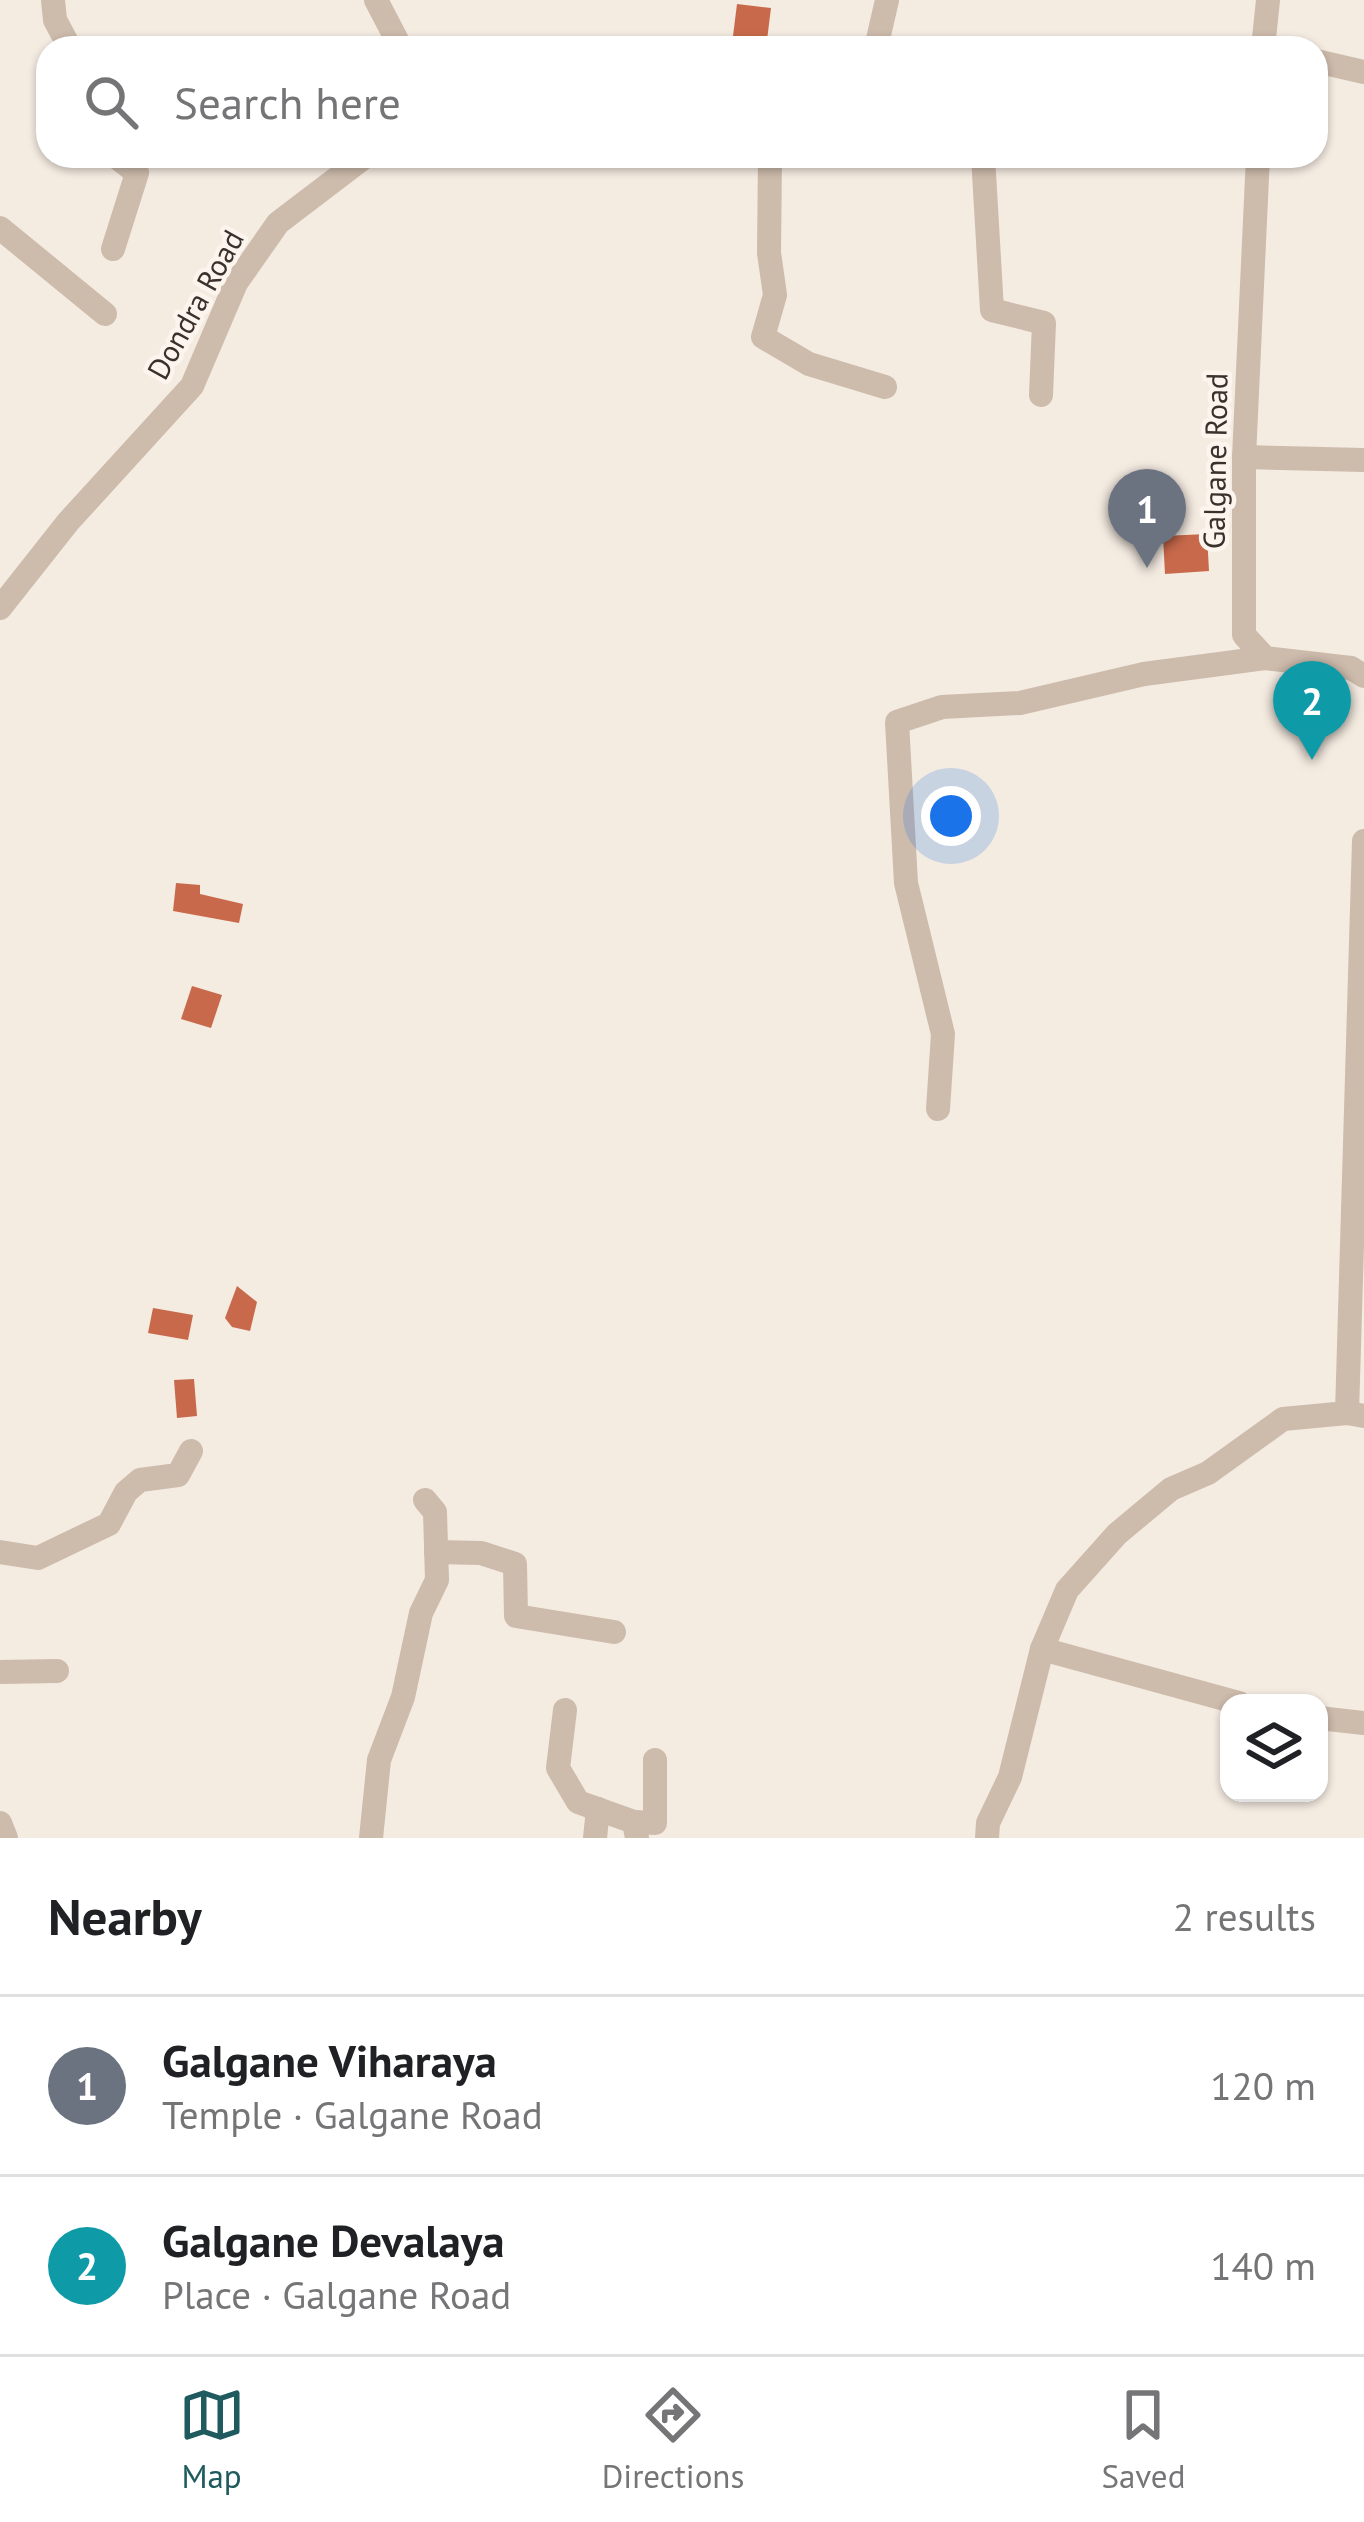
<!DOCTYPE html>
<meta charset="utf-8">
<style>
body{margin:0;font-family:"PT Sans",sans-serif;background:#f6f6f6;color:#202124}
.controls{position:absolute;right:36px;bottom:36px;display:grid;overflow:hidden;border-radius:24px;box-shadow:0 3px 9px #0004}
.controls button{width:108px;height:108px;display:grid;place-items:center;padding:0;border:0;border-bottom:3px solid #e0e0e0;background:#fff;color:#202124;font:60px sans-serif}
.you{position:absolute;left:951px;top:816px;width:42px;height:42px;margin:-30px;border:9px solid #fff;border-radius:50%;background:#1a73e8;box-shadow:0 0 0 18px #1a73e833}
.badge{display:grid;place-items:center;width:78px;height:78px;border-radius:50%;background:#1f5a5e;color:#fff;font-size:39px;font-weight:700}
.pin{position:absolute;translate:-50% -99px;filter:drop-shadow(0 3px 6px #0008)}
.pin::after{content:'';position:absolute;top:63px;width:42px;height:36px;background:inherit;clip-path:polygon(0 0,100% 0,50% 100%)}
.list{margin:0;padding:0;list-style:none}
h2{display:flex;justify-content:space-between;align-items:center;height:156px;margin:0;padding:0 48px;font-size:51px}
h2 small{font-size:39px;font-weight:400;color:#757577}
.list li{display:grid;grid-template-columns:78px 1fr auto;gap:36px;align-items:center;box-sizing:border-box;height:180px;padding:0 48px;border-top:3px solid #e0e0e0}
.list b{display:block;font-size:45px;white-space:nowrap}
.list p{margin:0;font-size:39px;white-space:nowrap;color:#757577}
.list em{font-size:39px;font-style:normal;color:#757577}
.icon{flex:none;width:66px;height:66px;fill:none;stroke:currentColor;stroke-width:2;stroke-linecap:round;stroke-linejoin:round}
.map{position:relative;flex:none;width:1364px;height:1838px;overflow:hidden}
.search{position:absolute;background:#fff;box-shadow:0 3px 9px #0004;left:36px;right:36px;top:36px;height:132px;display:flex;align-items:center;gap:30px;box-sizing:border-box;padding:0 42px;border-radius:36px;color:#757577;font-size:45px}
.sheet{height:516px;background:#fff}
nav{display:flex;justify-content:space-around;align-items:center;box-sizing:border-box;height:168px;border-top:3px solid #e0e0e0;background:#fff;font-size:33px;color:#757577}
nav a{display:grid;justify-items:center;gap:6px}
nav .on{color:#1f5a5e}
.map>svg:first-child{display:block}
</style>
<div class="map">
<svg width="1364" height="1838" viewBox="0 0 1364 1838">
<rect width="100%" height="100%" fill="#f4ebe1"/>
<!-- building -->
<g fill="#c8694b">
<path d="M737,4l34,4 -4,32 -34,-4z"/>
<path d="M1207,534l2,37 -44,3 -2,-38z"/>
<path d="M176,883l24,2v9l43,10 -4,19 -66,-12z"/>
<path d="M192,986l30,9 -11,33 -30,-9z"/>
<path d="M237,1286l20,16 -7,29 -18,-4 -7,-9z"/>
<path d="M153,1308l40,7 -5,25 -40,-7z"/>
<path d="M194,1379l3,37 -20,2 -3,-38z"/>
</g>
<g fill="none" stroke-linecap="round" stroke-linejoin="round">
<!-- minor -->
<g stroke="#cdbbac" stroke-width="24">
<path d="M53,0l2,20 15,28"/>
<path d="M376,0l25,48"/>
<path d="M876,48l11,-48"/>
<path d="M1263,48l5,-48"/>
<path d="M1316,61l48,11"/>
<path d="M770,156l-1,97 6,42 -12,42 46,27 76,23"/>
<path d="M983,156l9,154 52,13 -3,72"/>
<path d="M1258,156l-14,301v178l21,23 86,10 13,8"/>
<path d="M0,228l105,86"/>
<path d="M113,249l24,-76 -22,-17"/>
<path d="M1244,457l120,3"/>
<path d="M0,608l68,-86 124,-136 44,-103 42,-60 88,-67"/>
<path d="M938,1109l5,-75 -37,-151 -9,-161 45,-15 78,-4 124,-29 121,-16"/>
<path d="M1347,1413l17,-572"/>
<path d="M0,1552l38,6 71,-34 17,-32 14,-12 38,-5 13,-24"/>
<path d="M436,1552l45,1 34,11 1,52 98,16"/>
<path d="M1042,1649l197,54"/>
<path d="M0,1672l57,-1"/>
<path d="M565,1710l-7,58 20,34 56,20 3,16"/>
<path d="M1319,1718l45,5"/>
<path d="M634,1822l21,1v-63"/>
<path d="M0,1823l6,15"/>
<path d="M371,1838l8,-78 24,-63 18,-84 16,-33 -2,-68 -10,-12"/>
<path d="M595,1838l3,-29"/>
<path d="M987,1838l1,-15 22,-46 32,-128 25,-59 50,-56 54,-45 37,-16 75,-54 64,-6 17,3"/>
</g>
</g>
<g text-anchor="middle" stroke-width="9" stroke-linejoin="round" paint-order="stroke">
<!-- street labels -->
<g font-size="30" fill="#3b302b" stroke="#fbf5ee">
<text transform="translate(196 305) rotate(-61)" y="10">Dondra Road</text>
<text transform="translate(1216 461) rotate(-89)" y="10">Galgane Road</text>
</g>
</g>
</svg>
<div class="controls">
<button><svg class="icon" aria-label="layers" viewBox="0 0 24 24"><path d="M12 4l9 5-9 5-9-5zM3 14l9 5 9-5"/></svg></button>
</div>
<div class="you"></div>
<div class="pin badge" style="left:1147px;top:568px;background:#6b7280">1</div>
<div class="pin badge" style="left:1312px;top:760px;background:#0f9aa8">2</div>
<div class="search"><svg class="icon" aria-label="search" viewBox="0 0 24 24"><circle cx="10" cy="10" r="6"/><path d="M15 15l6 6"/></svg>Search here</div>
</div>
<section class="sheet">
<h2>Nearby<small>2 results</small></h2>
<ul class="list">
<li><span class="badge" style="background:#6b7280">1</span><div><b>Galgane Viharaya</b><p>Temple · Galgane Road</p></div><em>120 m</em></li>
<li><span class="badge" style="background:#0f9aa8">2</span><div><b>Galgane Devalaya</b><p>Place · Galgane Road</p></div><em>140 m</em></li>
</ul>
</section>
<nav>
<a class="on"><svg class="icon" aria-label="map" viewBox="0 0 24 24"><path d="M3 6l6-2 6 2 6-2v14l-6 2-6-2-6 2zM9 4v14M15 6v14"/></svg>Map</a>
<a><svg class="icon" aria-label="directions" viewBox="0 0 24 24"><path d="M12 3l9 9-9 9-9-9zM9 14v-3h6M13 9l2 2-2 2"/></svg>Directions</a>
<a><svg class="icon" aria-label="saved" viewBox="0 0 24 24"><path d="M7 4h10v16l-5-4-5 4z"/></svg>Saved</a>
</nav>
